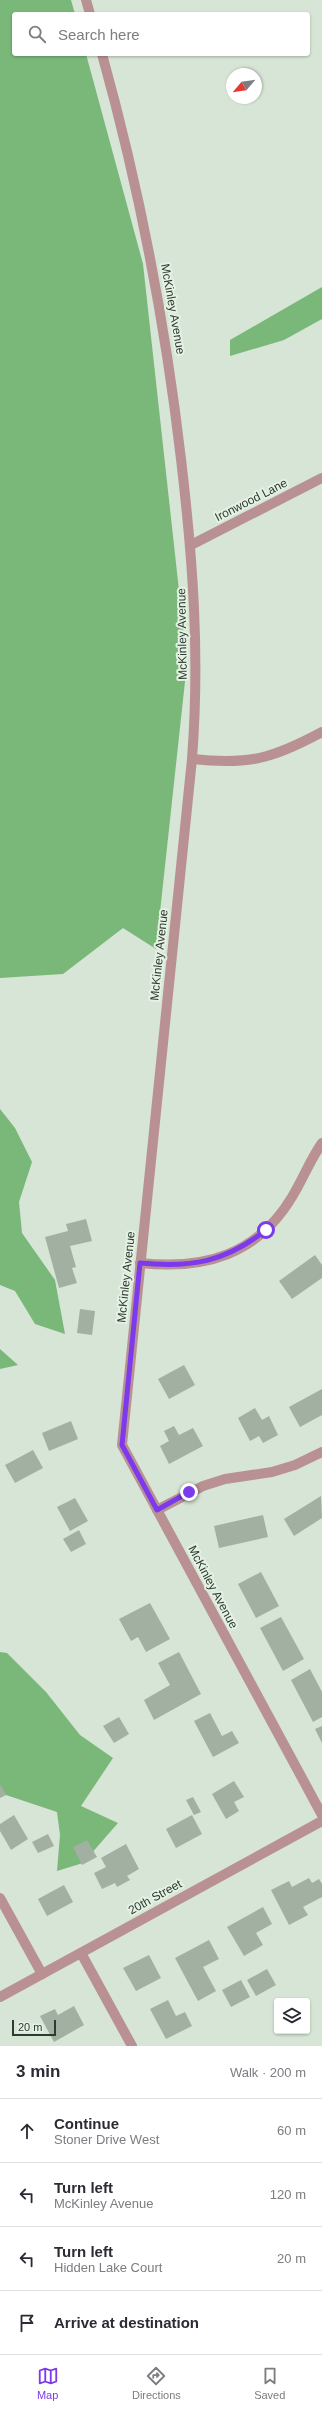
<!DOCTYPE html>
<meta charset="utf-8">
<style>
body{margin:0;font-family:Helvetica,sans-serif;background:#f2f2f3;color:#2b2b33}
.controls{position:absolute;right:12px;bottom:12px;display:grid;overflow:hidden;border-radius:4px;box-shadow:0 1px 3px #0004}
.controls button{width:36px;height:36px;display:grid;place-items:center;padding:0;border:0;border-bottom:1px solid #e1e1e2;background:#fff;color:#2b2b33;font:20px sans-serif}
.compass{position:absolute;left:226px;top:68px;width:36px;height:36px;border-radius:50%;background:#fff;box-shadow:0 1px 3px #0004;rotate:241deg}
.scale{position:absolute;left:12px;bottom:10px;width:44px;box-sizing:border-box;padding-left:4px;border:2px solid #323832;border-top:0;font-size:11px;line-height:14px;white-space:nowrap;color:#323832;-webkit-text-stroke:3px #e3f2e3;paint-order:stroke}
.stop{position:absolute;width:12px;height:12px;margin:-9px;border:3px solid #7c3aed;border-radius:50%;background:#fff}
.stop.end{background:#7c3aed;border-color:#fff;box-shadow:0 1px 4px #0008}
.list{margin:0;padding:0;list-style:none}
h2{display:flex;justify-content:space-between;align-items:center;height:52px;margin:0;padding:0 16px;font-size:17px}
h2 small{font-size:13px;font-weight:400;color:#7c7c81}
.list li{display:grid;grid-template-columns:26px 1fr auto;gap:12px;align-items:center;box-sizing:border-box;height:64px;padding:0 16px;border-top:1px solid #e1e1e2}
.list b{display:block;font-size:15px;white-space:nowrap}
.list p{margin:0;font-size:13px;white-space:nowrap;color:#7c7c81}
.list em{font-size:13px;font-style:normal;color:#7c7c81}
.icon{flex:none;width:22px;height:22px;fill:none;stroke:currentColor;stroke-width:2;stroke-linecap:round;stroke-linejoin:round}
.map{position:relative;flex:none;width:322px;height:2046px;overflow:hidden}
.search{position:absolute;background:#fff;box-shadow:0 1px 3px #0004;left:12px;right:12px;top:12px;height:44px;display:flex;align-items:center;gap:10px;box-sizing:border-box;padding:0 14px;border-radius:4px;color:#7c7c81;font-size:15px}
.sheet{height:308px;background:#fff}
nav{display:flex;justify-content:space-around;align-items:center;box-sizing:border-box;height:56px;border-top:1px solid #e1e1e2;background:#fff;font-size:11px;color:#7c7c81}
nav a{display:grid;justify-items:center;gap:2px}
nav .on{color:#7c3aed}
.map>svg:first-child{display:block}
</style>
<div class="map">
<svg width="322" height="2046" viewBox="0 0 322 2046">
<rect width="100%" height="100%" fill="#d6e5d6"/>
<!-- forest -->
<g fill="#79b879">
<path d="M0,0h71l4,14h-61v40h72l57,210 44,399 -31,286 -33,-21 -60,46 -63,4z"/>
<path d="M322,287v32l-38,21 -54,16v-16z"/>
<path d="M0,1109l15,19 17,34 -13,40 3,31 33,47 10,54 -30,-10 -20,-33 -15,-6z"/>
<path d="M0,1349l18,16 -18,4z"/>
<path d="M0,1652l7,1 39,39 34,43 33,23 -32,48 37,17 -35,40 -26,8 3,-36 -3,-23 -57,-19z"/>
</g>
<!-- building -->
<g fill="#a2b0a1">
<path d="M86,1219l6,22 -22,5 6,21 -4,1 5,15 -18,5 -14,-51 23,-6 -2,-7z"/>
<path d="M315,1255l7,10v13l-30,21 -13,-18z"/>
<path d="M80,1309l15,2 -3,24 -15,-2z"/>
<path d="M184,1365l11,20 -26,14 -11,-20z"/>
<path d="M322,1389v26l-22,12 -11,-20z"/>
<path d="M255,1408l7,12 7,-4 9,19 -15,8 -4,-7 -9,5 -12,-23z"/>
<path d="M71,1421l7,18 -29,12 -7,-18z"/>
<path d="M174,1426l5,9 14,-7 10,18 -34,18 -9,-18 9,-5 -5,-10z"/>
<path d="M33,1450l10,18 -28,15 -10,-18z"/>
<path d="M321,1496l1,22 -28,18 -10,-17z"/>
<path d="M75,1498l13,23 -18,10 -13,-24z"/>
<path d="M263,1515l5,22 -49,11 -5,-22z"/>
<path d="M79,1530l7,14 -15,8 -8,-13z"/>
<path d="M261,1572l18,34 -23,12 -18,-34z"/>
<path d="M150,1603l20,36 -24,13 -8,-15 -7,4 -12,-22z"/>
<path d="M281,1617l23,42 -21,12 -23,-43z"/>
<path d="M179,1652l22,42 -47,26 -10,-20 26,-15 -12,-22z"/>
<path d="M310,1669l12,23v25l-9,5 -22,-42z"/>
<path d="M210,1713l12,23 10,-5 7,12 -26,14 -19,-36z"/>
<path d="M119,1717l10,17 -15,9 -11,-17z"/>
<path d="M322,1726v17l-7,-14z"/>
<path d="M234,1781l10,16 -10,5 5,9 -13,8 -14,-25z"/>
<path d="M0,1784l6,11 -6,3z"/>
<path d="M193,1797l8,15 -7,3 -8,-15z"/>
<path d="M14,1815l14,24 -17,11 -11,-19v-7z"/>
<path d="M192,1815l10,19 -26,14 -10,-19z"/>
<path d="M48,1834l6,12 -16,7 -6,-11z"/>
<path d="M87,1840l10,17 -15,8 -9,-18z"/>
<path d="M126,1844l13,25 -12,7 3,4 -13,7 -2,-4 -13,6 -8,-16 12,-6 -5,-9z"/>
<path d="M309,1878l3,5 7,-4 3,5v13l-19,10 5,8 -19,10 -18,-35 18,-9 3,6z"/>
<path d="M64,1885l9,17 -26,14 -9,-17z"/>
<path d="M263,1907l9,17 -16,9 7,12 -19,11 -17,-29z"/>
<path d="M209,1940l10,19 -16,8 13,24 -18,10 -23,-43z"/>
<path d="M149,1955l12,23 -25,13 -13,-23z"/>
<path d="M267,1969l9,16 -20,11 -9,-16z"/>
<path d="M241,1980l9,17 -19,10 -9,-17z"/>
<path d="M168,2000l8,16 9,-4 7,14 -26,13 -16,-30z"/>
<path d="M74,2006l10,19 -30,17 -14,-26 15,-7 3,6z"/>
</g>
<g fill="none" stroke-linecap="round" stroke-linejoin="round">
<!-- minor -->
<g stroke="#ba9193" stroke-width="10">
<path d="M86,0l4,14"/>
<path d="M102,54c37,133 63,267 79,405 12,102 19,196 11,300l-70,686 200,370"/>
<path d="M191,545l131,-67"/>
<path d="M192,759c57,6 80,0 130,-27"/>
<path d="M140,1263c65,7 117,-8 152,-66 11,-18 18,-37 30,-54"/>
<path d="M157,1510l46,-24 22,-7 47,-7 23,-7 27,-13"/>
<path d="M0,1898l42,76"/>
<path d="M81,1953l51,93"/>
<path d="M0,1997l322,-176"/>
</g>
</g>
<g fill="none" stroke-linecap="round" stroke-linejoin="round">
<!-- route -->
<path stroke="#7c3aed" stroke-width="5" d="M189,1492l-32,18 -35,-65 18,-182c52,5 85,-1 126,-33"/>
</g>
<g text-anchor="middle" stroke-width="4" stroke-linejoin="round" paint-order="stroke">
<!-- street labels -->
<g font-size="12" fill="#323832" stroke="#e3f2e3">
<text transform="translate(173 309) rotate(80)" y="4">McKinley Avenue</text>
<text transform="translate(251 500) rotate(-27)" y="4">Ironwood Lane</text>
<text transform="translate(182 634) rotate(-91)" y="4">McKinley Avenue</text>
<text transform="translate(159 955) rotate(-84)" y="4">McKinley Avenue</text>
<text transform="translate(126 1277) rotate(-84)" y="4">McKinley Avenue</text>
<text transform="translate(213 1587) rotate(62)" y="4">McKinley Avenue</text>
<text transform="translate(155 1897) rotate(-29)" y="4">20th Street</text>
</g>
</g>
</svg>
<div class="controls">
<button><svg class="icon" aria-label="layers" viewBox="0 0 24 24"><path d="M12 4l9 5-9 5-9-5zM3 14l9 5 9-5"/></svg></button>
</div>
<svg class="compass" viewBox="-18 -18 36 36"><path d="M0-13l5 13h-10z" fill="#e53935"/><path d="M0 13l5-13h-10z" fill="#7c7c81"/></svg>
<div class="scale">20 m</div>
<div class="stop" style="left:266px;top:1230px"></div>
<div class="stop end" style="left:189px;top:1492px"></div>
<div class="search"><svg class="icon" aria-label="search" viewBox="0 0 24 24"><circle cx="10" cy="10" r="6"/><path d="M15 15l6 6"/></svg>Search here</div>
</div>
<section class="sheet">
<h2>3 min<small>Walk · 200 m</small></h2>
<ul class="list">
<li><svg class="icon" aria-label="ahead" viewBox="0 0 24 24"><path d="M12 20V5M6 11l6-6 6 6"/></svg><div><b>Continue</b><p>Stoner Drive West</p></div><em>60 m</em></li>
<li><svg class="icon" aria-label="left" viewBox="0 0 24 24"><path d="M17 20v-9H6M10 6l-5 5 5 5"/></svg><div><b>Turn left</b><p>McKinley Avenue</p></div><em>120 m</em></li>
<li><svg class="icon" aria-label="left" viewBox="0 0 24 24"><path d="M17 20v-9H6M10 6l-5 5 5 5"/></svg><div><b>Turn left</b><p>Hidden Lake Court</p></div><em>20 m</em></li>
<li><svg class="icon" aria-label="arrive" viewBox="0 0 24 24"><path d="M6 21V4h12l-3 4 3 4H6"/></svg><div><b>Arrive at destination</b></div></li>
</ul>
</section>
<nav>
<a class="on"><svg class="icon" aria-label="map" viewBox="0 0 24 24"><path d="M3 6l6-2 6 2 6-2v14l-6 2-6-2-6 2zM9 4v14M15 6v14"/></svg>Map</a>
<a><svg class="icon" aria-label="directions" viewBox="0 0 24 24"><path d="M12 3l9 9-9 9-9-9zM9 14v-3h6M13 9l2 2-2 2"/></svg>Directions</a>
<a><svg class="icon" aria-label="saved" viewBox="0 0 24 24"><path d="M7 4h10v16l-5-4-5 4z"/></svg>Saved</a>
</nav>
